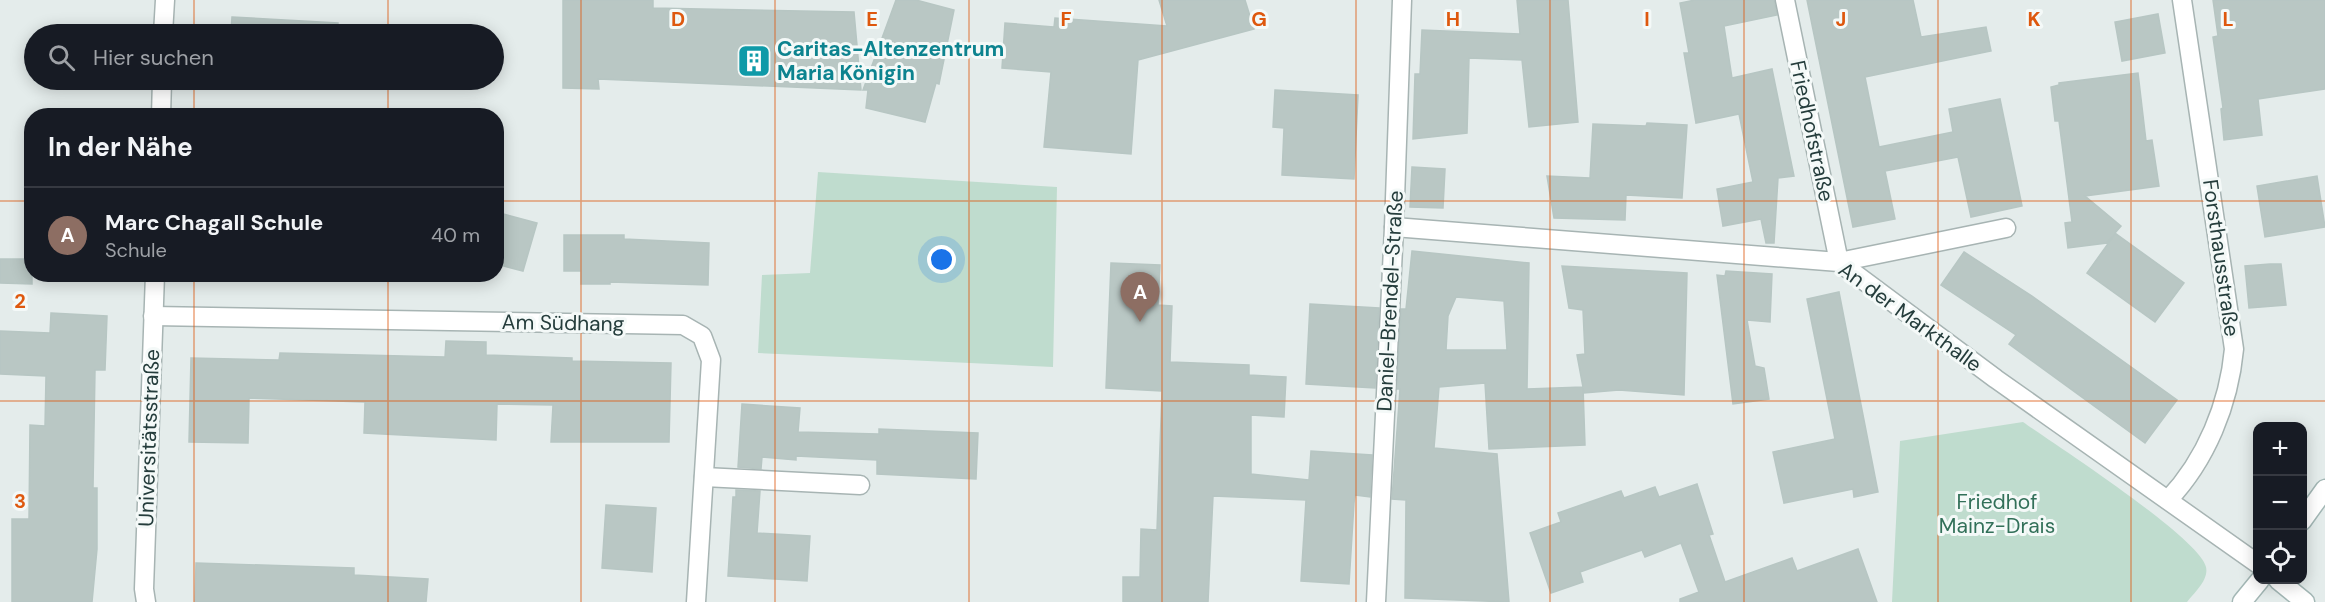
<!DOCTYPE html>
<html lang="de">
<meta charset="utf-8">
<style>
body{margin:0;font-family:"DM Sans",sans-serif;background:#20242c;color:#f1f3f6}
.controls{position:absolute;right:18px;bottom:18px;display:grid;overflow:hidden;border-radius:12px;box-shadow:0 3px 15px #0003}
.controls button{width:54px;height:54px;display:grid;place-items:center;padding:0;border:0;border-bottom:2px solid #363941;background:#171b24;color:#f1f3f6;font:30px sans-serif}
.you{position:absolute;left:942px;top:260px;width:21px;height:21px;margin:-15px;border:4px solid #fff;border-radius:50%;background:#1a73e8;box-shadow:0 0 0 9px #1a73e833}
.badge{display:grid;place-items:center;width:39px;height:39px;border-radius:50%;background:#b45309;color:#fff;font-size:20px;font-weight:700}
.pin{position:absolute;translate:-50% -50px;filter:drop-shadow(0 2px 3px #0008)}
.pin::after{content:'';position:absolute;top:32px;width:21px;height:18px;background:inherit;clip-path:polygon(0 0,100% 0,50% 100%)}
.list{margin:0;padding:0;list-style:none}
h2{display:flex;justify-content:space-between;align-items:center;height:78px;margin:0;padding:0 24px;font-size:26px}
h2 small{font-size:20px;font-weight:400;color:#9ea1a6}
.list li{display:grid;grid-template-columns:39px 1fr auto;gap:18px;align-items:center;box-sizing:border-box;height:96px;padding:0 24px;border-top:2px solid #363941}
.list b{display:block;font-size:22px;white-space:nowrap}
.list p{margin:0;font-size:20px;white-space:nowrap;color:#9ea1a6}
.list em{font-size:20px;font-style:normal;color:#9ea1a6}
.icon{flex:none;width:33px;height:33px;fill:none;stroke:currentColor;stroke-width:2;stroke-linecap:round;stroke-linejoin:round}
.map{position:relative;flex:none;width:2325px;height:602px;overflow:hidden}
.search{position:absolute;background:#171b24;box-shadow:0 3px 15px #0003;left:24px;top:24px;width:480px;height:66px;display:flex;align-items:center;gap:15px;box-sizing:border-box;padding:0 21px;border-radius:33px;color:#9ea1a6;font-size:22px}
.panel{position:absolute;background:#171b24;box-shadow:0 3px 15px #0003;left:24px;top:108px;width:480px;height:174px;border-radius:24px}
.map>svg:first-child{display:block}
</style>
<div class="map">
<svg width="2325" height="602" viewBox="0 0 2325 602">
<rect width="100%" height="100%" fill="#e4eceb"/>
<!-- green -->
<g fill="#bfdcce">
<path d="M818,172l239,15 -4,180 -295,-14 4,-78 48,-2z"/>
<path d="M2023,422c31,22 177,116 183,145 3,13 -12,26 -19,35h-295l8,-161z"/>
</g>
<!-- building -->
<g fill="#b9c7c4" stroke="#b7c6c3" stroke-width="1.5" fill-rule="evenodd">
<path d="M563,0h90v8l201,4 7,78 -263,-11 1,10 -36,-1z"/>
<path d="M896,0h20l38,10 -15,74 -3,-1 -11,39 -59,-14 2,-18h-5z"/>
<path d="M1159,0h86l9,29 -116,31 -7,94 -87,-7 7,-75 -49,-4 3,-45 49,4 1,-9 112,8z"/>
<path d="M1517,0h51l10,122 -49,5 -7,-67 -53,-2 -2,75 -54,6 2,-65h5l2,-44 98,4z"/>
<path d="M1695,0h79l3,15 -53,11 8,52 40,-9 22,107 -16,2 -4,65h-8l-5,-24 -38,7 -6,-37 36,-7 -14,-68 -43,9 -12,-70h5l-9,-50z"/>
<path d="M1807,0h106l8,37 65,-10 5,24 -126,26 14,70 74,-15 -4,-23 51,-10 22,107 -51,11 -13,-60 -73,14 10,48 -42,8z"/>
<path d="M2213,0h112v89l-67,10 4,36 -38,5 -3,-31 2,-1 -10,-71 5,-1z"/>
<path d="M2158,14l7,39 -43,8 -7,-39z"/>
<path d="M232,17l106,6 -1,11h-106z"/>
<path d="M2138,73l8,68 6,-1 7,46 -74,10 36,30 -6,7 69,50 -29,39 -68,-49 28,-39 -8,9 -39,5 -3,-25 7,-1 -13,-101h-4l-4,-34 8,-2v-2z"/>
<path d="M228,80h107l-1,9 -106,-5z"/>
<path d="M1275,90l83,5 -4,84 -72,-4 2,-47 -11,-1z"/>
<path d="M1647,123l40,2 -5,73 -56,-3 -1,25 -71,-2 -7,-42 43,2 3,-54 53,2z"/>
<path d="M1412,167l33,2 -2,39 -33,-1z"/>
<path d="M2317,176l8,51 -60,10 -8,-51z"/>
<path d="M496,212l41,11 -14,48 -27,-7z"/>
<path d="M564,235h60v4l85,4 -1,42 -98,-3v2h-29v-13h-17z"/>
<path d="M1412,251l117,12 -2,126 56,-2 -6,-32 8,-1 -2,-44 -14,-2 -7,-42 125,7 -3,122 -65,-5 -35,3 -1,-6 2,58 -96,4 -4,-66 -46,4 -5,61 63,6 12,148 -104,-4 1,-98 -14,-1 8,-110h-3l4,-80h5zM1456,297l48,4 3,49h-61l2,-34z"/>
<path d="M1964,252l68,44 145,104 -32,43 -136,-99 7,-9 -75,-50z"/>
<path d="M0,259h32v25l-32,-1z"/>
<path d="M1111,263l49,2 -2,40 14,1 -2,56 79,3v10l37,2 -2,40 -33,-2v59l58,6 2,-29 61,4 -2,42 -15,-2 -1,8 -5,81 -48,-3 5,-81 -93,-4 -5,106h-85v-25h17l1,-48 16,1 5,-139 -56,-3z"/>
<path d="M2270,264h11l5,41 -37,3 -4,-42z"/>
<path d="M1726,271l46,3 -2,48 -23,-2 8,46 9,2 5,31 -36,5 -16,-129 8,1z"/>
<path d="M1839,292l39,200 -24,5 -1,-8 -69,14 -11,-51 62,-13 -28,-140z"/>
<path d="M1310,304l69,4 -4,80 -69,-4z"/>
<path d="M51,313l56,3 -2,54h-10l-2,118h4v61l-5,53h-80v-83h17l1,-94 15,1 1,-50 -46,-2v-43l50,2z"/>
<path d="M446,341l40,1v13l86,3v3l99,2 -2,79h-118l2,-37 -56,-1 -1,36 -132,-7 1,-31 -116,-4 -1,45 -59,-1 2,-84 88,2 1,-7 165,4z"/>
<path d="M742,404l58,4 -2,24 81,2v-5l99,4 -2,46 -99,-5v-14l-81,-4v4l-34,-3 -1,12 -23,-2z"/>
<path d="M1697,484l16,50 -4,1 16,47 67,-24 5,13 61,-22 19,53h-197v-3l19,-7 -18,-49 -36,14 -3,-7 -62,22 3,10 -32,11 -21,-60 31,-11 -3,-9 63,-22 3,7 31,-11 4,10z"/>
<path d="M736,490l24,1 -3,42 53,3 -3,45 -79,-5 5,-79h3z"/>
<path d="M606,505l50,3 -4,64 -50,-4z"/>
<path d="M196,563l158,5v7l74,4 -2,23h-231z"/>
</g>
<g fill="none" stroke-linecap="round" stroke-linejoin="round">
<defs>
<path id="lane" d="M704,477l156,8"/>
<g id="street">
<path d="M1785,0l54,262 167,-34"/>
<path d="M163,34l2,-34"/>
<path d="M161,116l1,-36"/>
<path d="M1394,227l445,35 157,117 262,185"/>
<path d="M153,316l530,9 19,11 9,24 -15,242"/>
<path d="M2168,500c38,-40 61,-96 66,-151l-52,-349"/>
<path d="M146,602l-2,-13 11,-315"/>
<path d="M1376,602l18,-375 8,-227"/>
</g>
<g id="secondary">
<path d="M2302,521l23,-32"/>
<path d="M2278,580l27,22"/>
<path d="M2242,602l18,-22"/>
</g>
</defs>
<!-- lane casing -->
<use href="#lane" stroke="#a7b4b3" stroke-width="21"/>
<!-- street casing -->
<use href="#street" stroke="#a7b4b3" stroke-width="21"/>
<!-- secondary casing -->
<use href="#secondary" stroke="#a3b7b5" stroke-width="21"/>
<!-- lane -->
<use href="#lane" stroke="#fff" stroke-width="18"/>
<!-- street -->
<use href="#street" stroke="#fff" stroke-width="18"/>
<!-- secondary -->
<use href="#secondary" stroke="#fff" stroke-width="18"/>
</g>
<!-- grid -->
<path fill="none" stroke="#de580e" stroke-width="1.5" stroke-opacity="0.55" d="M194,0v34M388,0v34M581,0v602M775,0v602M969,0v602M1162,0v602M1356,0v602M1550,0v602M1744,0v602M1938,0v602M2131,0v602M194,80v36M388,80v36M0,201h32M496,201h1829M194,274v328M388,274v328M0,401h2325"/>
<!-- icons -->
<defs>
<symbol id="building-square" viewBox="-11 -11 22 22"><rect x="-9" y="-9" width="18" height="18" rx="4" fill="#0f9aa8" stroke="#f4f9f8"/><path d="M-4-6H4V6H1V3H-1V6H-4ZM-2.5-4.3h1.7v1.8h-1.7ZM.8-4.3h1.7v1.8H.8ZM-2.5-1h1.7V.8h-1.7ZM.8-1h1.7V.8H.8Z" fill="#fff"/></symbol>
</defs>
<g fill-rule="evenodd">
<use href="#building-square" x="735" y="42" width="38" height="38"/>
</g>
<g text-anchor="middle" stroke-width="6" stroke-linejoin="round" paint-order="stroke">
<!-- culture labels -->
<g font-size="21" font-weight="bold" fill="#0d838f" stroke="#f4f9f8" text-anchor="start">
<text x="777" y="56">Caritas-Altenzentrum<tspan x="777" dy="24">Maria Königin</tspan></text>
</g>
<!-- street labels -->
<g font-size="21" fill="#253d3c" stroke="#f4f9f8">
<text transform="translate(1812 131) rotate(78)" y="7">Friedhofstraße</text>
<text transform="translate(2221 258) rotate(82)" y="7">Forsthausstraße</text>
<text transform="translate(1390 301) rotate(-87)" y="7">Daniel-Brendel-Straße</text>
<text transform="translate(1910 317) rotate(36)" y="7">An der Markthalle</text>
<text transform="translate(563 323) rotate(1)" y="7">Am Südhang</text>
<text transform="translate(149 438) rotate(-88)" y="7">Universitätsstraße</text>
</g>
<!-- park labels -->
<g font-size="21" fill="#327059" stroke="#f4f9f8">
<text x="1997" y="509">Friedhof<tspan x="1997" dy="24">Mainz-Drais</tspan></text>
</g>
</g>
<g font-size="20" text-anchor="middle" font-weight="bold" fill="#de580e" stroke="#f4f9f8" stroke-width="6" stroke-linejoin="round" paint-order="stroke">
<text x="678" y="26">D</text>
<text x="872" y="26">E</text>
<text x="1066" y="26">F</text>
<text x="1259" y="26">G</text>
<text x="1453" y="26">H</text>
<text x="1647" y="26">I</text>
<text x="1841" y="26">J</text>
<text x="2034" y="26">K</text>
<text x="2228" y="26">L</text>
<text x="20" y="308">2</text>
<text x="20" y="508">3</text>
</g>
</svg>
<div class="controls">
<button>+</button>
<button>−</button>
<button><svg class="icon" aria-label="locate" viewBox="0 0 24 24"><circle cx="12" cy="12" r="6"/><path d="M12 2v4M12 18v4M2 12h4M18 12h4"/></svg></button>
</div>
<div class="you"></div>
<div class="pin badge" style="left:1140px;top:322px;background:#8d6e63">A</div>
<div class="search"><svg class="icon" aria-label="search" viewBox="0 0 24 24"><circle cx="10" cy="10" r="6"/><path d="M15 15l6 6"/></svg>Hier suchen</div>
<section class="panel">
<h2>In der Nähe<small></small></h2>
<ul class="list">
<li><span class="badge" style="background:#8d6e63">A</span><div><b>Marc Chagall Schule</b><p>Schule</p></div><em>40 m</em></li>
</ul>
</section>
</div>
